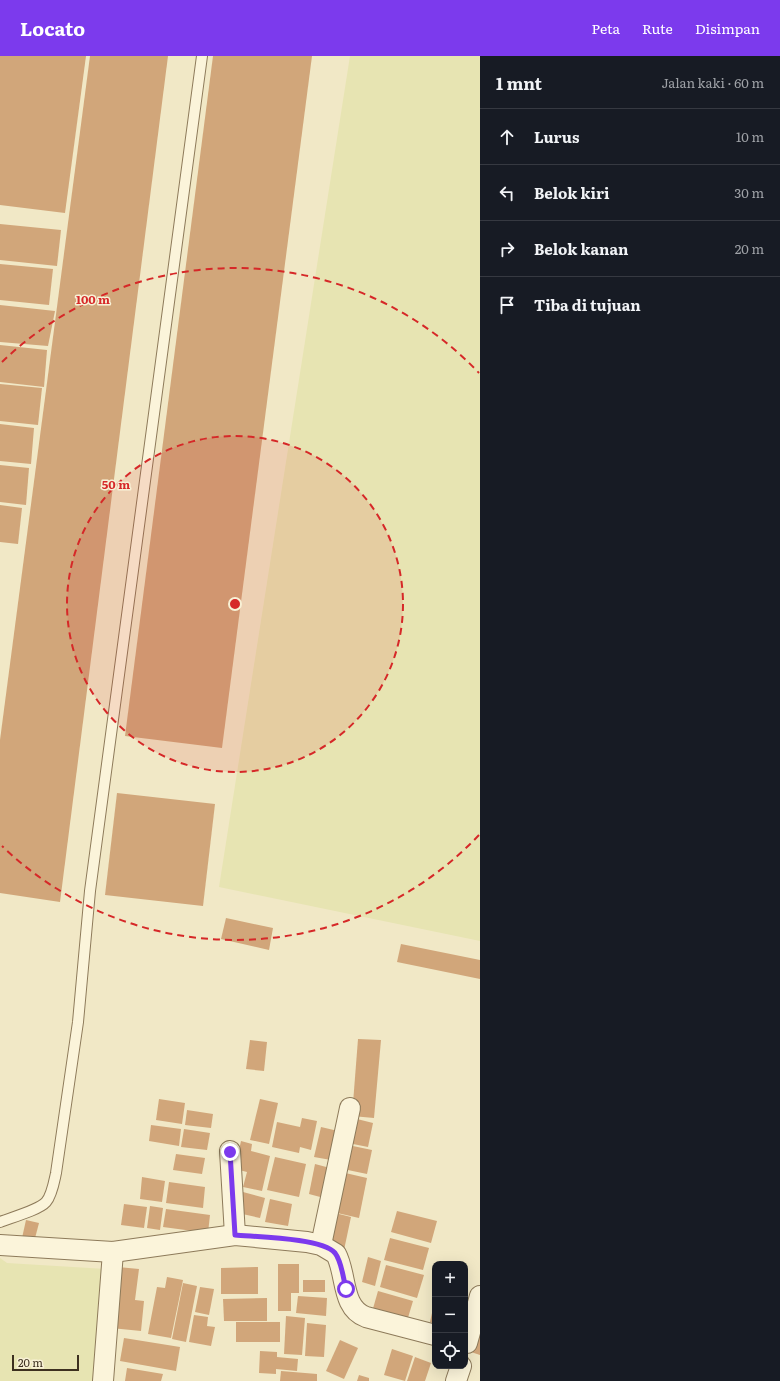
<!DOCTYPE html>
<html lang="id">
<meta charset="utf-8">
<style>
body{margin:0;font-family:Literata,serif;background:#20242c;color:#f1f3f6}
.controls{position:absolute;right:12px;bottom:12px;display:grid;overflow:hidden;border-radius:8px;box-shadow:0 4px 16px #0002}
.controls button{width:36px;height:36px;display:grid;place-items:center;padding:0;border:0;border-bottom:1px solid #363941;background:#171b24;color:#f1f3f6;font:20px sans-serif}
.scale{position:absolute;left:12px;bottom:10px;width:67px;box-sizing:border-box;padding-left:4px;border:2px solid #3d301f;border-top:0;font-size:11px;line-height:14px;white-space:nowrap;color:#3d301f;-webkit-text-stroke:3px #f8f1d6;paint-order:stroke}
.stop{position:absolute;width:12px;height:12px;margin:-9px;border:3px solid #7c3aed;border-radius:50%;background:#fff}
.stop.end{background:#7c3aed;border-color:#fff;box-shadow:0 1px 4px #0008}
.list{margin:0;padding:0;list-style:none}
h2{display:flex;justify-content:space-between;align-items:center;height:52px;margin:0;padding:0 16px;font-size:17px}
h2 small{font-size:13px;font-weight:400;color:#9ea1a6}
.list li{display:grid;grid-template-columns:26px 1fr auto;gap:12px;align-items:center;box-sizing:border-box;height:56px;padding:0 16px;border-top:1px solid #363941}
.list b{display:block;font-size:15px;white-space:nowrap}
.list em{font-size:13px;font-style:normal;color:#9ea1a6}
.icon{flex:none;width:22px;height:22px;fill:none;stroke:currentColor;stroke-width:2;stroke-linecap:round;stroke-linejoin:round}
.map{position:relative;flex:none;width:480px;height:1325px;overflow:hidden}
header{display:flex;align-items:center;gap:24px;box-sizing:border-box;height:56px;padding:0 20px;background:#7c3aed;color:#fff}
header strong{font-size:19px}
nav{display:flex;gap:22px;margin-inline-start:auto;font-size:14px}
main{display:flex}
aside{flex:1;background:#171b24}
.map>svg:first-child{display:block}
</style>
<header>
<strong>Locato</strong>
<nav><a>Peta</a><a>Rute</a><a>Disimpan</a></nav>
</header>
<main>
<div class="map">
<svg width="480" height="1325" viewBox="0 0 480 1325">
<rect width="100%" height="100%" fill="#f1e8c6"/>
<!-- farmland -->
<g fill="#e7e4b2">
<path d="M350,0h130v885l-261,-54z"/>
<path d="M0,1202l7,5 99,6 -13,112h-93z"/>
</g>
<!-- building -->
<g fill="#d1a67a">
<path d="M0,0h86l-21,157 -65,-8z"/>
<path d="M90,0h78l-108,846 -60,-9v-153z"/>
<path d="M213,0h99l-90,692 -97,-12z"/>
<path d="M0,168l61,6 -4,36 -57,-6z"/>
<path d="M0,208l53,5 -4,36 -49,-5z"/>
<path d="M0,249l55,6 -7,35 -48,-4z"/>
<path d="M0,289l47,5 -3,37 -44,-5z"/>
<path d="M0,328l42,4 -4,37 -38,-4z"/>
<path d="M0,368l34,4 -3,36 -31,-3z"/>
<path d="M0,409l29,3 -3,37 -26,-3z"/>
<path d="M0,449l22,3 -4,36 -18,-2z"/>
<path d="M117,737l98,11 -12,102 -98,-11z"/>
<path d="M226,862l47,10 -4,22 -48,-11z"/>
<path d="M401,888l79,16v19l-83,-17z"/>
<path d="M358,983l23,1 -7,78 -22,-2z"/>
<path d="M250,984l17,2 -3,29 -18,-2z"/>
<path d="M159,1043l26,4 -3,21 -26,-4z"/>
<path d="M260,1043l18,4 -9,41 -19,-4z"/>
<path d="M187,1054l26,4 -2,14 -26,-3z"/>
<path d="M302,1062l15,3 -6,29 -11,-3 -1,6 -27,-6 5,-25 23,5z"/>
<path d="M353,1062l20,5 -5,24 -20,-4z"/>
<path d="M151,1069l30,4 -2,17 -30,-5z"/>
<path d="M321,1071l17,4 -7,29 -17,-3z"/>
<path d="M184,1073l26,4 -3,17 -26,-3z"/>
<path d="M241,1085l11,3 -1,7 19,5 -8,35 -19,-4 4,-15 -12,-3z"/>
<path d="M348,1089l24,5 -5,24 -24,-5z"/>
<path d="M176,1098l29,4 -3,16 -29,-4z"/>
<path d="M275,1101l31,7 -7,33 -32,-7z"/>
<path d="M315,1108l15,4 -6,30 -15,-4z"/>
<path d="M341,1116l26,6 -8,40 -26,-6z"/>
<path d="M142,1121l23,4 -3,21 -22,-3z"/>
<path d="M169,1126l36,5 -2,21 -37,-5z"/>
<path d="M243,1136l22,6 -5,20 -22,-5z"/>
<path d="M270,1143l22,5 -4,22 -23,-4z"/>
<path d="M124,1148l23,3 -3,21 -23,-3z"/>
<path d="M150,1150l13,2 -3,22 -13,-2z"/>
<path d="M166,1153l44,6 -2,18 -45,-6z"/>
<path d="M397,1155l40,10 -6,22 -40,-11z"/>
<path d="M331,1156l20,5 -7,33 -20,-5z"/>
<path d="M26,1164l13,3 -5,19 -12,-4z"/>
<path d="M390,1182l39,10 -6,22 -39,-10z"/>
<path d="M368,1201l13,4 -6,25 -13,-4z"/>
<path d="M278,1208h21v29h-8v18h-13z"/>
<path d="M386,1209l38,10 -7,23 -37,-11z"/>
<path d="M118,1211l21,2 -4,31 9,1 -3,30 -30,-3z"/>
<path d="M258,1211v27h-37v-26z"/>
<path d="M167,1221l16,3 -12,58 -23,-4 9,-47 8,1z"/>
<rect x="303" y="1224" width="22" height="12"/>
<path d="M183,1227l14,3 -11,56 -14,-3z"/>
<path d="M200,1231l14,2 -5,26 -14,-3z"/>
<path d="M378,1235l35,10 -6,20 -35,-9z"/>
<path d="M298,1240l29,2 -1,18 -30,-3z"/>
<path d="M267,1242v23h-43l-1,-22z"/>
<path d="M434,1248h1v20l-5,-2z"/>
<path d="M194,1259l14,2 -1,9 8,1 -4,19 -22,-4z"/>
<path d="M286,1260l19,2 -3,37 -18,-1z"/>
<rect x="236" y="1266" width="44" height="20"/>
<path d="M307,1267l19,2 -2,32 -19,-1z"/>
<path d="M477,1279l3,1v19l-9,-3z"/>
<path d="M124,1282l56,9 -4,24 -56,-10z"/>
<path d="M340,1284l18,8 -14,31 -18,-8z"/>
<path d="M392,1293l21,7 -8,25 -21,-6z"/>
<path d="M260,1295l17,1v5l21,2 -1,12 -21,-2v5l-17,-1z"/>
<path d="M415,1301l16,6 -6,18h-18z"/>
<path d="M127,1312l36,6 -2,7h-36z"/>
<path d="M281,1315l36,3v7h-37z"/>
<path d="M359,1319l10,3v3h-12z"/>
</g>
<g fill="none" stroke-linecap="round" stroke-linejoin="round">
<defs>
<path id="lane" d="M0,1166c10,-4 39,-12 46,-20 6,-7 8,-20 10,-29l22,-151 12,-131 112,-835"/>
<g id="street">
<path d="M230,1095l5,84"/>
<path d="M0,1189l113,7 122,-17 72,7 14,3 15,9c11,20 5,54 30,63l69,18"/>
<path d="M321,1189l29,-137"/>
<path d="M465,1287h2l13,-47"/>
<path d="M103,1325l10,-129"/>
<path d="M456,1325l5,-15"/>
</g>
</defs>
<!-- lane casing -->
<use href="#lane" stroke="#8d7a5a" stroke-width="12"/>
<!-- street casing -->
<use href="#street" stroke="#8d7a5a" stroke-width="22"/>
<!-- lane -->
<use href="#lane" stroke="#fbf4da" stroke-width="10"/>
<!-- street -->
<use href="#street" stroke="#fbf4da" stroke-width="20"/>
</g>
<g fill="none" stroke-linecap="round" stroke-linejoin="round">
<!-- route -->
<path stroke="#7c3aed" stroke-width="5" d="M230,1096l5,83c21,2 87,3 100,18 7,9 8,25 11,36"/>
</g>
<!-- distance rings -->
<circle cx="235" cy="548" r="168" fill="#d62828" fill-opacity=".12"/>
<g fill="none" stroke="#d62828" stroke-width="2" stroke-dasharray="7 5">
<circle cx="235" cy="548" r="168"/>
<path d="M479 779A336 336 0 0 1 2 790M2 306A336 336 0 0 1 479 317"/>
</g>
<circle cx="235" cy="548" r="6" fill="#d62828" stroke="#f8f1d6" stroke-width="2"/>
<g font-size="12" text-anchor="middle" font-weight="bold" fill="#d62828" stroke="#f8f1d6" stroke-width="3" stroke-linejoin="round" paint-order="stroke">
<text x="93" y="248">100 m</text>
<text x="116" y="433">50 m</text>
</g>
</svg>
<div class="controls">
<button>+</button>
<button>−</button>
<button><svg class="icon" aria-label="locate" viewBox="0 0 24 24"><circle cx="12" cy="12" r="6"/><path d="M12 2v4M12 18v4M2 12h4M18 12h4"/></svg></button>
</div>
<div class="scale">20 m</div>
<div class="stop" style="left:346px;top:1233px"></div>
<div class="stop end" style="left:230px;top:1096px"></div>
</div>
<aside>
<h2>1 mnt<small>Jalan kaki · 60 m</small></h2>
<ul class="list">
<li><svg class="icon" aria-label="ahead" viewBox="0 0 24 24"><path d="M12 20V5M6 11l6-6 6 6"/></svg><div><b>Lurus</b></div><em>10 m</em></li>
<li><svg class="icon" aria-label="left" viewBox="0 0 24 24"><path d="M17 20v-9H6M10 6l-5 5 5 5"/></svg><div><b>Belok kiri</b></div><em>30 m</em></li>
<li><svg class="icon" aria-label="right" viewBox="0 0 24 24"><path d="M7 20v-9h11M14 6l5 5-5 5"/></svg><div><b>Belok kanan</b></div><em>20 m</em></li>
<li><svg class="icon" aria-label="arrive" viewBox="0 0 24 24"><path d="M6 21V4h12l-3 4 3 4H6"/></svg><div><b>Tiba di tujuan</b></div></li>
</ul>
</aside>
</main>
